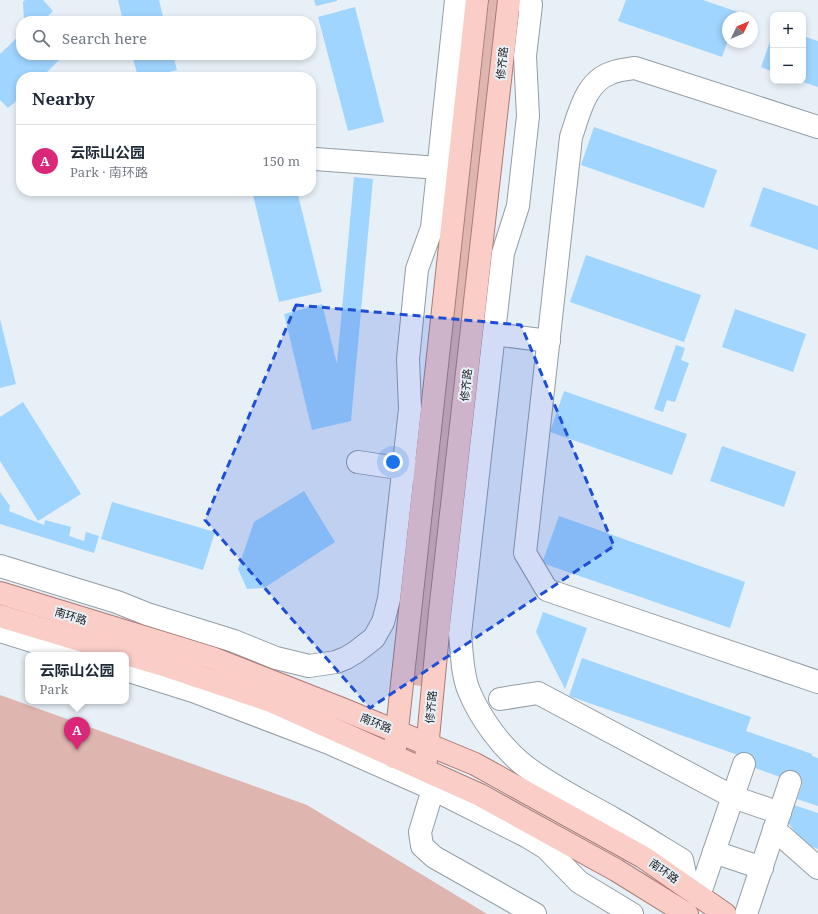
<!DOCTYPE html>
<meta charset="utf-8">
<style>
body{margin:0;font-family:"Noto Serif","Noto Sans SC",serif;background:#f2f2f3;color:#1f2937}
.controls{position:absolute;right:12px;top:12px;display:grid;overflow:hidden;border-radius:8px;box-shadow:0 2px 6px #0003}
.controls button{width:36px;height:36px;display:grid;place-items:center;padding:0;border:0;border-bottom:1px solid #e0e1e3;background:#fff;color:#1f2937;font:20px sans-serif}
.compass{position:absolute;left:722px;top:12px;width:36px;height:36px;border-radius:50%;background:#fff;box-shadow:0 2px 6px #0003;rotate:46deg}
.you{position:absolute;left:393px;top:462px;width:14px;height:14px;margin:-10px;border:3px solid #fff;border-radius:50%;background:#1a73e8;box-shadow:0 0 0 6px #1a73e833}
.badge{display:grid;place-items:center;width:26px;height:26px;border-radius:50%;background:#db2777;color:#fff;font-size:13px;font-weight:700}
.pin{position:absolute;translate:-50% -33px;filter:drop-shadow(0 1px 2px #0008)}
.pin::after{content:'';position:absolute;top:21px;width:14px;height:12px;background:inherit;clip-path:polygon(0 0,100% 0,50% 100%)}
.popup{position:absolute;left:25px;top:652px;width:104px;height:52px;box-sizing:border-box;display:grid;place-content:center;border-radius:8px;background:#fff;filter:drop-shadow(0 1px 3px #0005);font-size:13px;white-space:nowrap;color:#747a83}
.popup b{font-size:15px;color:#1f2937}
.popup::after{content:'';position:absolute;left:50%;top:100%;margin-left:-8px;border:8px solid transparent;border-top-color:#fff}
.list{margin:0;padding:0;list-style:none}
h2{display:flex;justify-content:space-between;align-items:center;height:52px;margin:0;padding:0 16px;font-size:17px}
h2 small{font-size:13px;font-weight:400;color:#747a83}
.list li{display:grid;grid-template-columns:26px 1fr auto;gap:12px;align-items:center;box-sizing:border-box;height:72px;padding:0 16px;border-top:1px solid #e0e1e3}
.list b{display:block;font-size:15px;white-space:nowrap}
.list p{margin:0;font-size:13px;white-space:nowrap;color:#747a83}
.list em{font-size:13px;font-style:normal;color:#747a83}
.icon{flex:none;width:22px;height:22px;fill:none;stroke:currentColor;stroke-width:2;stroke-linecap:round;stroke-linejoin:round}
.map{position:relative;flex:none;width:818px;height:914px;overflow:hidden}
.search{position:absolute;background:#fff;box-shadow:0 2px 6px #0003;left:16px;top:16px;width:300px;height:44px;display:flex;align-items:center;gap:10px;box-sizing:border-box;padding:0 14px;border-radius:16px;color:#747a83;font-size:15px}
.panel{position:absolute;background:#fff;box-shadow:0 2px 6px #0003;left:16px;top:72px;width:300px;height:124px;border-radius:16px}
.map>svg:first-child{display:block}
</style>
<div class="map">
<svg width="818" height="914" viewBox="0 0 818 914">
<rect width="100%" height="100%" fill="#e8f0f7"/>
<!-- green -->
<g fill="#deb5af">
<path d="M489,0h9l-76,686 -10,-1z"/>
<path d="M0,695l307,110 180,109h-487z"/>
</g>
<!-- building -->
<g fill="#a0d5ff">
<path d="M25,0h18l10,11 -9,9v1h-20l-1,-19z"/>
<path d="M118,0h41l5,21h-41z"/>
<path d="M314,0h23v1l-21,5z"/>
<path d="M626,0h77l35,12 -2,6h-8v22l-6,17 -104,-36z"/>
<path d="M355,7l29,115 -36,9 -30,-114z"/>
<path d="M773,33v39l-12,-5z"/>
<path d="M21,34v21h34l4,5 -17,17h-21v20l-13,11 -8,-8v-46z"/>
<path d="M803,36l15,5v46l-15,-5z"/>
<path d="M132,55h41l4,15 -29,7h-10z"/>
<path d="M594,127l123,43 -13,38 -123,-43z"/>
<path d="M354,177l19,2 -22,242 -39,9 -28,-116 38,-10 15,60z"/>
<path d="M763,187l55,19v44l-68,-24z"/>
<path d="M252,191h45l25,101 -43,10z"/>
<path d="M586,255l115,40 -17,47 -114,-40z"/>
<path d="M735,309l71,25 -13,38 -71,-25z"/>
<path d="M0,319l16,65 -16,4z"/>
<path d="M676,345l9,3 -4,12 8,3 -14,39 -8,-2 -4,12 -9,-3z"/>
<path d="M564,391l123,43 -15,41 -122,-43z"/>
<path d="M23,402l58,92 -43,27 -38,-60v-44z"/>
<path d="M722,446l74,26 -12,35 -74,-26z"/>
<path d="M304,491l31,51 -71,46 -17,1 -9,-20 16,-47z"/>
<path d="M0,492l10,14 -1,5 35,14 1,-5 26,7 -2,9 15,5 2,-9 13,4 -5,17 -94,-29z"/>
<path d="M112,502l103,30 -12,38 -102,-31z"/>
<path d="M559,516l186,66 -15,46 -188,-65z"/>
<path d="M543,612l44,16 -22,61 -29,-57z"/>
<path d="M582,658l169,59 -5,14 66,23v2l6,2v48l-21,-7 5,-14 -66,-24 2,-6 -169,-59z"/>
<path d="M791,804l27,9v36l-14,-5 -18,-24z"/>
</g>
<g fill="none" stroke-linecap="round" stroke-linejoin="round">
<defs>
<g id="minor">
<path d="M522,0l9,5 -6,51 3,60 -10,90 -15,47 -43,381c2,18 2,41 9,57 11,27 33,57 56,75 28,21 59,36 89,53 23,13 45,27 68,41l6,28"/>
<path d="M818,127l-183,-59c-7,1 -17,2 -24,5 -26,9 -32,41 -40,64l-46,416 22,37 271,92"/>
<path d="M315,159l138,10"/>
<path d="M494,334l55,7"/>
<path d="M358,462l60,9"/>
<path d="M0,566l117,36 30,12 87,27 42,17 33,8 27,-4 10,-4 10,-6 18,-14 9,-16 6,-23 21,-190 -2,-50 9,-90 15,-41 24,-228"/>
<path d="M0,631l77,24"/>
<path d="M126,670l67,21 136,52 104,46 95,48 18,11 33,34 53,32"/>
<path d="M500,699l38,-6 195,104 47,16"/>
<path d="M437,776l-17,56 2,14 12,11 101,57"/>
<path d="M774,829l44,39"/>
<path d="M714,852l48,16"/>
<path d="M699,896l45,-132"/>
<path d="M746,914l44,-132"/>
</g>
<g id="major">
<path d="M0,593l212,65 130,51 133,55 168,93 82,57"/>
<path d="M0,616l170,51 101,34 209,94 136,75 71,44"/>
<path d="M394,757l83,-757"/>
<path d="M425,770l15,-158 69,-612"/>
</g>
</defs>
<!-- minor casing -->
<use href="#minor" stroke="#959da4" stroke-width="24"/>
<!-- major casing -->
<use href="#major" stroke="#ac7b75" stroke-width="24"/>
<!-- minor -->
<use href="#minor" stroke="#fff" stroke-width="22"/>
<!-- major -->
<use href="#major" stroke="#fbcdc7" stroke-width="22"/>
</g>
<!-- marked area -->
<path fill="#1d4ed8" fill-opacity="0.2" stroke="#1d4ed8" stroke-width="3" stroke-dasharray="8 5" stroke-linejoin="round" d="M296,305l225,20 93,221 -244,162 -165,-188z"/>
<g text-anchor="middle" stroke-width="4" stroke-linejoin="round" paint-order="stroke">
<!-- street labels -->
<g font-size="11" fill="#1c1f22" stroke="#e8f0f7">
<text transform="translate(502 63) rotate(-84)" y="4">修齐路</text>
<text transform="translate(466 385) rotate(-84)" y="4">修齐路</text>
<text transform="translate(71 616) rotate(17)" y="4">南环路</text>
<text transform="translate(431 707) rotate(-85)" y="4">修齐路</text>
<text transform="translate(376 723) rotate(22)" y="4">南环路</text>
<text transform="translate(664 871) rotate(35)" y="4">南环路</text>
</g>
</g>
</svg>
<div class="controls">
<button>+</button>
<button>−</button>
</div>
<svg class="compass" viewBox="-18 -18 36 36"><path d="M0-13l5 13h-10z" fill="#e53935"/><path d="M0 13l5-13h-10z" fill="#747a83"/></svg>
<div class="you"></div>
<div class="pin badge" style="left:77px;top:750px">A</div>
<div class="popup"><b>云际山公园</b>Park</div>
<div class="search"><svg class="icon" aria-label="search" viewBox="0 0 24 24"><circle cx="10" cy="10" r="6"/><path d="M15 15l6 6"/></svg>Search here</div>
<section class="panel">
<h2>Nearby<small></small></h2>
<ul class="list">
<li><span class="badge">A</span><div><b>云际山公园</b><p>Park · 南环路</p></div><em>150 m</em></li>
</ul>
</section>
</div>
